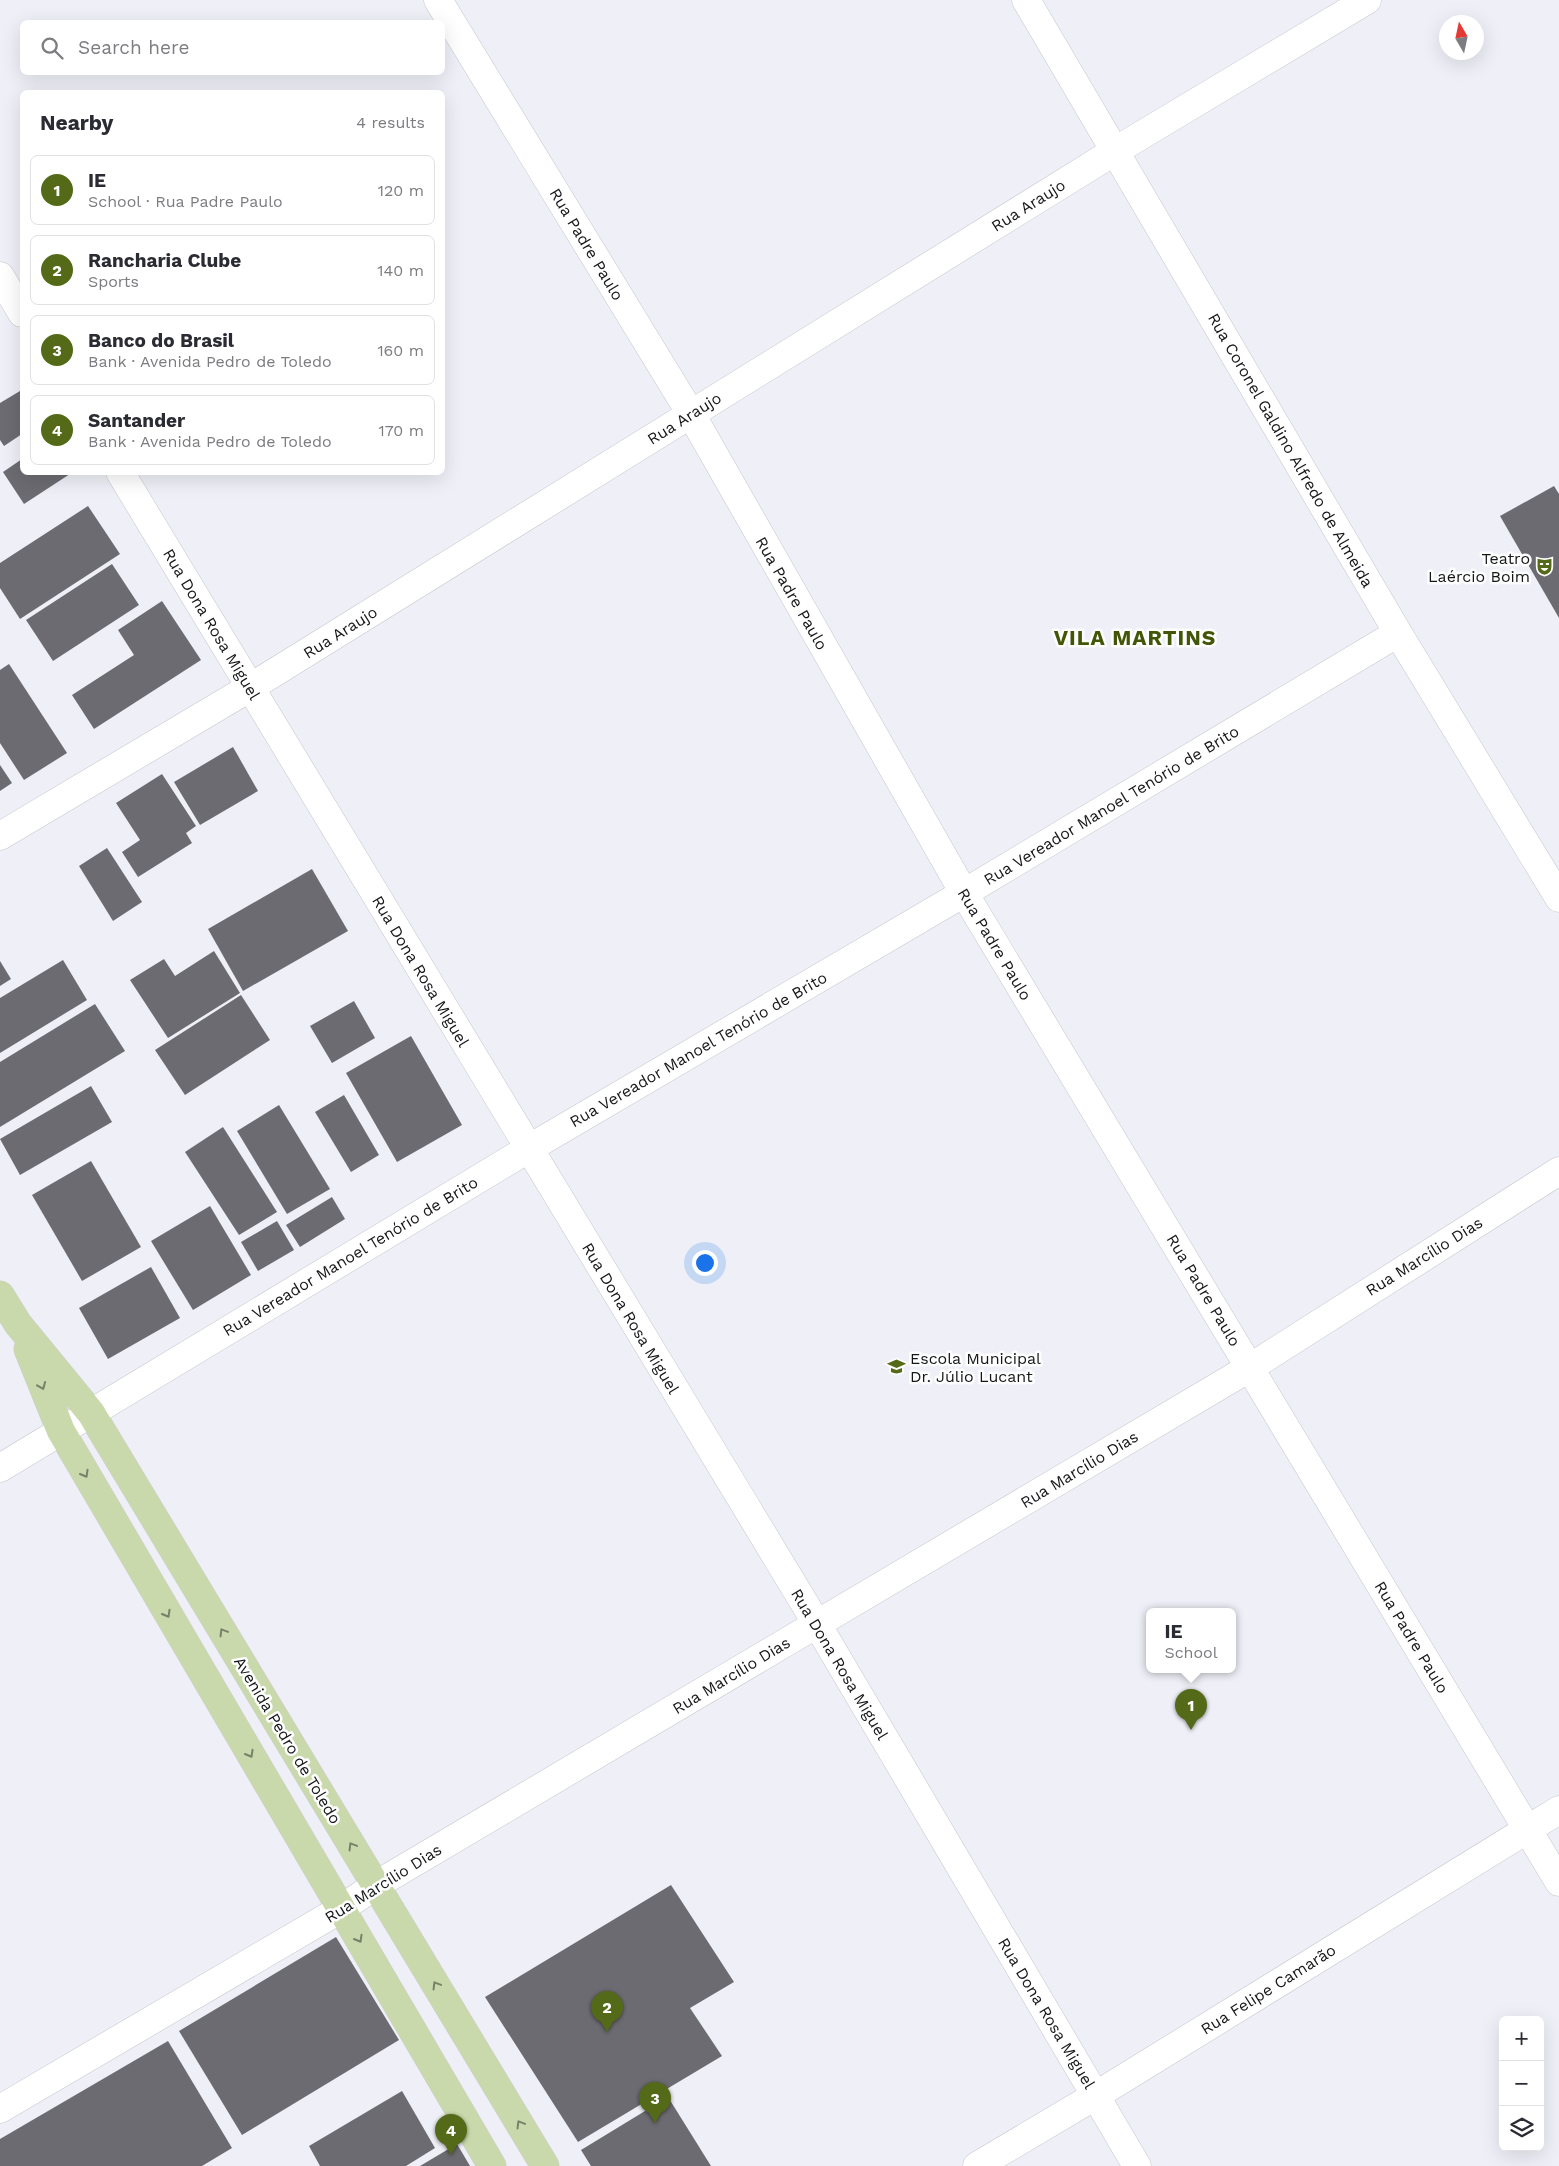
<!DOCTYPE html>
<meta charset="utf-8">
<style>
body{margin:0;font-family:"Work Sans",sans-serif;background:#f7f7f7;color:#2b2b33}
.controls{position:absolute;right:15px;bottom:15px;display:grid;overflow:hidden;border-radius:8px;box-shadow:0 5px 20px #0002}
.controls button{width:45px;height:45px;display:grid;place-items:center;padding:0;border:0;border-bottom:1px solid #e1e1e2;background:#fff;color:#2b2b33;font:25px sans-serif}
.compass{position:absolute;left:1439px;top:15px;width:45px;height:45px;border-radius:50%;background:#fff;box-shadow:0 5px 20px #0002;rotate:351deg}
.you{position:absolute;left:704px;top:1262px;width:18px;height:18px;margin:-12px;border:4px solid #fff;border-radius:50%;background:#1a73e8;box-shadow:0 0 0 8px #1a73e833}
.badge{display:grid;place-items:center;width:32px;height:32px;border-radius:50%;background:#546a19;color:#fff;font-size:16px;font-weight:700}
.pin{position:absolute;translate:-50% -41px;filter:drop-shadow(0 1px 2px #0008)}
.pin::after{content:'';position:absolute;top:26px;width:18px;height:15px;background:inherit;clip-path:polygon(0 0,100% 0,50% 100%)}
.popup{position:absolute;left:1146px;top:1608px;width:90px;height:65px;box-sizing:border-box;display:grid;place-content:center;border-radius:8px;background:#fff;filter:drop-shadow(0 1px 4px #0005);font-size:16px;white-space:nowrap;color:#7c7c81}
.popup b{font-size:19px;color:#2b2b33}
.popup::after{content:'';position:absolute;left:50%;top:100%;margin-left:-10px;border:10px solid transparent;border-top-color:#fff}
.list{margin:0;padding:0;list-style:none}
h2{display:flex;justify-content:space-between;align-items:center;height:65px;margin:0;padding:0 20px;font-size:21px}
h2 small{font-size:16px;font-weight:400;color:#7c7c81}
.list li{display:grid;grid-template-columns:32px 1fr auto;gap:15px;align-items:center;box-sizing:border-box;height:70px;margin:0 10px 10px;padding:0 10px;border:1px solid #e1e1e2;border-radius:8px}
.list b{display:block;font-size:19px;white-space:nowrap}
.list p{margin:0;font-size:16px;white-space:nowrap;color:#7c7c81}
.list em{font-size:16px;font-style:normal;color:#7c7c81}
.icon{flex:none;width:28px;height:28px;fill:none;stroke:currentColor;stroke-width:2;stroke-linecap:round;stroke-linejoin:round}
.map{position:relative;flex:none;width:1559px;height:2166px;overflow:hidden}
.search{position:absolute;background:#fff;box-shadow:0 5px 20px #0002;left:20px;top:20px;width:425px;height:55px;display:flex;align-items:center;gap:12px;box-sizing:border-box;padding:0 18px;border-radius:8px;color:#7c7c81;font-size:19px}
.panel{position:absolute;background:#fff;box-shadow:0 5px 20px #0002;left:20px;top:90px;width:425px;height:385px;border-radius:8px}
.map>svg:first-child{display:block}
</style>
<div class="map">
<svg width="1559" height="2166" viewBox="0 0 1559 2166">
<rect width="100%" height="100%" fill="#eff0f7"/>
<!-- building -->
<g fill="#6b6b71">
<path d="M20,391l2,4v39l-18,12 -4,-6v-37z"/>
<path d="M22,459v13h51l-49,32 -21,-32z"/>
<path d="M1554,486l5,8v124l-59,-102z"/>
<path d="M88,506l32,48 -100,65 -20,-31v-25z"/>
<path d="M112,564l27,41 -86,56 -27,-41z"/>
<path d="M162,601l39,59 -107,69 -22,-34 62,-40 -16,-25z"/>
<path d="M9,664l58,89 -43,27 -24,-37v-73z"/>
<path d="M233,747l25,44 -58,34 -26,-43z"/>
<path d="M0,765l12,18 -12,8z"/>
<path d="M162,774l34,52 -10,7 6,10 -54,34 -16,-25 18,-12 -24,-37z"/>
<path d="M107,848l35,54 -29,19 -34,-55z"/>
<path d="M312,869l36,62 -105,60 -35,-62z"/>
<path d="M214,951l26,42 -72,45 -38,-58 34,-21 11,17z"/>
<path d="M63,960l24,40 -87,53v-55z"/>
<path d="M0,961l11,18 -11,7z"/>
<path d="M241,995l29,45 -85,55 -30,-45z"/>
<path d="M354,1001l21,37 -43,25 -22,-37z"/>
<path d="M95,1004l30,47 -125,76v-65z"/>
<path d="M411,1036l51,89 -65,37 -51,-89z"/>
<path d="M91,1086l21,36 -92,53 -20,-36z"/>
<path d="M344,1095l35,60 -28,17 -36,-60z"/>
<path d="M279,1105l51,84 -43,25 -50,-83z"/>
<path d="M223,1127l54,85 -38,23 -54,-83z"/>
<path d="M91,1161l50,86 -59,34 -50,-86z"/>
<path d="M332,1197l13,22 -45,28 -14,-22z"/>
<path d="M210,1206l41,69 -58,35 -42,-69z"/>
<path d="M277,1221l17,29 -36,21 -17,-29z"/>
<path d="M151,1267l29,51 -72,41 -29,-51z"/>
<path d="M671,1885l63,97 -44,26 32,48 -144,86 -93,-145z"/>
<path d="M336,1937l63,103 -157,95 -63,-104z"/>
<path d="M168,2041l64,107 -30,18h-202v-27z"/>
<path d="M402,2091l33,57 -29,18h-86l-11,-20z"/>
<path d="M668,2097l43,69h-120l-10,-16z"/>
<path d="M457,2144l13,22h-50z"/>
</g>
<g fill="none" stroke-linecap="round" stroke-linejoin="round">
<defs>
<g id="minor">
<path d="M438,0l253,414 273,479 595,989"/>
<path d="M1026,0l372,633 161,265"/>
<path d="M0,276l22,37"/>
<path d="M120,472l697,1152 320,542"/>
<path d="M0,836l251,-149 864,-536 252,-151"/>
<path d="M0,1468l528,-319 436,-256 434,-260"/>
<path d="M0,2109l341,-200 35,-24 875,-518 308,-196"/>
<path d="M977,2166l118,-70 464,-286"/>
</g>
<g id="major">
<path d="M0,1295l18,29 73,89 454,753"/>
<path d="M28,1349l33,82 431,735"/>
</g>
</defs>
<!-- minor casing -->
<use href="#minor" stroke="#c5c6cd" stroke-width="29"/>
<!-- major casing -->
<use href="#major" stroke="#ccc" stroke-width="29"/>
<!-- minor -->
<use href="#minor" stroke="#fff" stroke-width="28"/>
<!-- major -->
<use href="#major" stroke="#cad9ac" stroke-width="28"/>
</g>
<!-- one-way arrows -->
<defs><path id="oneway-chevron" d="M-2-3.5L2.5 0L-2 3.5" fill="none" stroke-width="1.6" stroke-linecap="round" stroke-linejoin="round" transform="scale(1.25)"/></defs>
<g stroke="#798169">
<use href="#oneway-chevron" transform="translate(42 1386) rotate(68)"/>
<use href="#oneway-chevron" transform="translate(85 1474) rotate(60)"/>
<use href="#oneway-chevron" transform="translate(167 1614) rotate(60)"/>
<use href="#oneway-chevron" transform="translate(223 1632) rotate(-121)"/>
<use href="#oneway-chevron" transform="translate(250 1754) rotate(60)"/>
<use href="#oneway-chevron" transform="translate(352 1846) rotate(-121)"/>
<use href="#oneway-chevron" transform="translate(359 1939) rotate(60)"/>
<use href="#oneway-chevron" transform="translate(436 1985) rotate(-121)"/>
<use href="#oneway-chevron" transform="translate(520 2124) rotate(-121)"/>
</g>
<!-- icons -->
<defs>
<symbol id="theatre-bare" viewBox="-9 -9 18 18"><path d="M-5-5.5Q0-4 5-5.5V0Q5 5 0 6Q-5 5-5 0ZM-3.3-2.5H-1v1.5H-3.3ZM1-2.5H3.3v1.5H1ZM-2.8 1Q0 5.5 2.8 1Z" fill="#546a19" stroke="#fefefe" stroke-width="2.5" paint-order="stroke"/></symbol>
<symbol id="school-bare" viewBox="-9 -9 18 18"><path d="M0-5L7-2L0 1L-7-2ZM-4 1L0 2.5L4 1V4Q0 6-4 4Z" fill="#546a19" stroke="#fefefe" stroke-width="2.5" paint-order="stroke"/></symbol>
</defs>
<g fill-rule="evenodd">
<use href="#theatre-bare" x="1532" y="554" width="25" height="25"/>
<use href="#school-bare" x="884" y="1354" width="25" height="25"/>
</g>
<g text-anchor="middle" stroke-width="5" stroke-linejoin="round" paint-order="stroke">
<!-- street labels -->
<g font-size="16" fill="#151618" stroke="#fefefe">
<text transform="translate(1028 205) rotate(-32)" y="6">Rua Araujo</text>
<text transform="translate(587 244) rotate(59)" y="6">Rua Padre Paulo</text>
<text transform="translate(684 418) rotate(-32)" y="6">Rua Araujo</text>
<text transform="translate(1291 450) rotate(60)" y="6">Rua Coronel Galdino Alfredo de Almeida</text>
<text transform="translate(792 593) rotate(60)" y="6">Rua Padre Paulo</text>
<text transform="translate(212 624) rotate(59)" y="6">Rua Dona Rosa Miguel</text>
<text transform="translate(340 632) rotate(-32)" y="6">Rua Araujo</text>
<text transform="translate(1111 805) rotate(-31)" y="6">Rua Vereador Manoel Tenório de Brito</text>
<text transform="translate(995 944) rotate(59)" y="6">Rua Padre Paulo</text>
<text transform="translate(421 971) rotate(59)" y="6">Rua Dona Rosa Miguel</text>
<text transform="translate(698 1049) rotate(-30)" y="6">Rua Vereador Manoel Tenório de Brito</text>
<text transform="translate(350 1256) rotate(-31)" y="6">Rua Vereador Manoel Tenório de Brito</text>
<text transform="translate(1424 1256) rotate(-32)" y="6">Rua Marcílio Dias</text>
<text transform="translate(1204 1290) rotate(59)" y="6">Rua Padre Paulo</text>
<text transform="translate(631 1318) rotate(59)" y="6">Rua Dona Rosa Miguel</text>
<text transform="translate(1079 1469) rotate(-31)" y="6">Rua Marcílio Dias</text>
<text transform="translate(1412 1637) rotate(59)" y="6">Rua Padre Paulo</text>
<text transform="translate(840 1664) rotate(59)" y="6">Rua Dona Rosa Miguel</text>
<text transform="translate(731 1675) rotate(-31)" y="6">Rua Marcílio Dias</text>
<text transform="translate(288 1740) rotate(59)" y="6">Avenida Pedro de Toledo</text>
<text transform="translate(383 1883) rotate(-32)" y="6">Rua Marcílio Dias</text>
<text transform="translate(1268 1989) rotate(-32)" y="6">Rua Felipe Camarão</text>
<text transform="translate(1047 2013) rotate(59)" y="6">Rua Dona Rosa Miguel</text>
</g>
<!-- poi labels -->
<g font-size="16" fill="#151618" stroke="#fefefe" text-anchor="end">
<text x="1530" y="564">Teatro<tspan x="1530" dy="18">Laércio Boim</tspan></text>
<text x="910" y="1364" text-anchor="start">Escola Municipal<tspan x="910" dy="18">Dr. Júlio Lucant</tspan></text>
</g>
<!-- district labels -->
<g font-size="21" font-weight="bold" letter-spacing="1" fill="#425608" stroke="#fefefe">
<text x="1135" y="645">VILA MARTINS</text>
</g>
</g>
</svg>
<div class="controls">
<button>+</button>
<button>−</button>
<button><svg class="icon" aria-label="layers" viewBox="0 0 24 24"><path d="M12 4l9 5-9 5-9-5zM3 14l9 5 9-5"/></svg></button>
</div>
<svg class="compass" viewBox="-18 -18 36 36"><path d="M0-13l5 13h-10z" fill="#e53935"/><path d="M0 13l5-13h-10z" fill="#7c7c81"/></svg>
<div class="you"></div>
<div class="pin badge" style="left:1191px;top:1730px">1</div>
<div class="popup"><b>IE</b>School</div>
<div class="pin badge" style="left:607px;top:2032px">2</div>
<div class="pin badge" style="left:655px;top:2123px">3</div>
<div class="pin badge" style="left:451px;top:2155px">4</div>
<div class="search"><svg class="icon" aria-label="search" viewBox="0 0 24 24"><circle cx="10" cy="10" r="6"/><path d="M15 15l6 6"/></svg>Search here</div>
<section class="panel">
<h2>Nearby<small>4 results</small></h2>
<ul class="list">
<li><span class="badge">1</span><div><b>IE</b><p>School · Rua Padre Paulo</p></div><em>120 m</em></li>
<li><span class="badge">2</span><div><b>Rancharia Clube</b><p>Sports</p></div><em>140 m</em></li>
<li><span class="badge">3</span><div><b>Banco do Brasil</b><p>Bank · Avenida Pedro de Toledo</p></div><em>160 m</em></li>
<li><span class="badge">4</span><div><b>Santander</b><p>Bank · Avenida Pedro de Toledo</p></div><em>170 m</em></li>
</ul>
</section>
</div>
